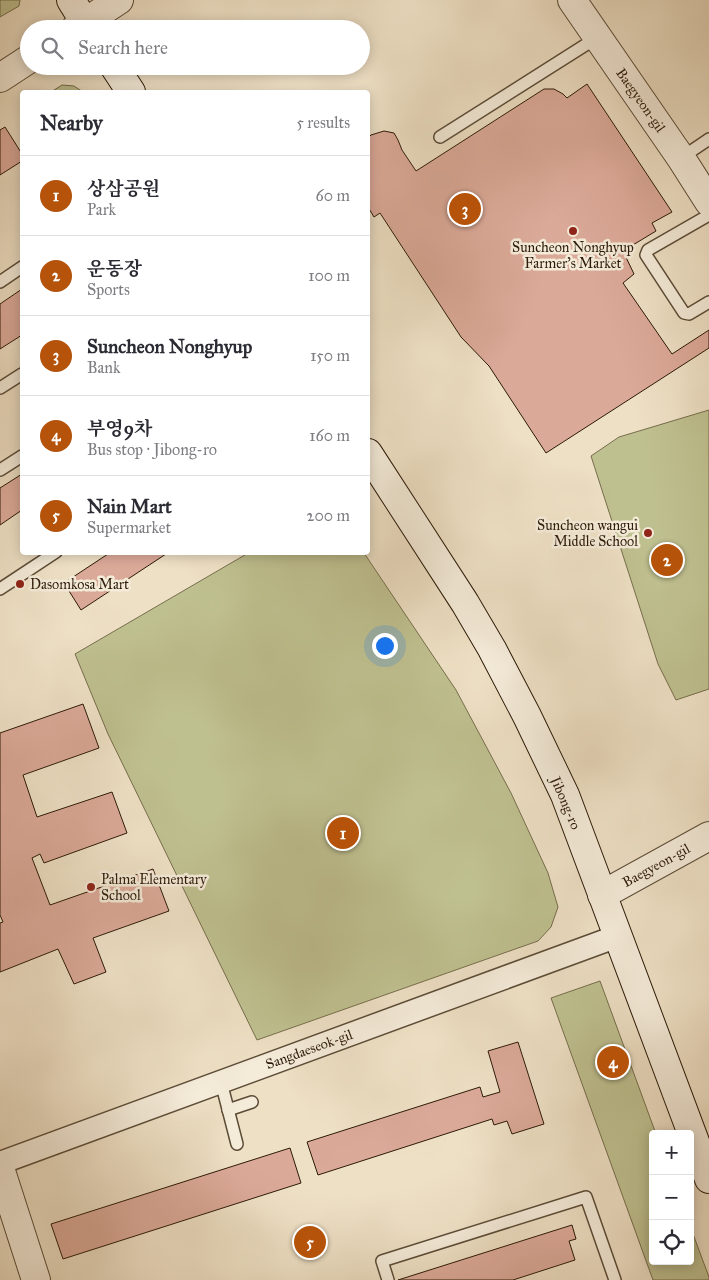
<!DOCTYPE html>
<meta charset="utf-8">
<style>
body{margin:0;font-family:"IM FELL Great Primer","Noto Serif KR",serif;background:#f2f2f3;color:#2b2b33}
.controls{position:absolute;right:15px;bottom:15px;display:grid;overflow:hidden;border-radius:5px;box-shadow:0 2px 12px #0003}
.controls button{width:45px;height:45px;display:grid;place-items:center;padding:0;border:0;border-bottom:1px solid #e1e1e2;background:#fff;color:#2b2b33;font:25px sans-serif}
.you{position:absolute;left:384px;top:645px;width:18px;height:18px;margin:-12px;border:4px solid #fff;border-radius:50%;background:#1a73e8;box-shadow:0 0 0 8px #1a73e833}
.badge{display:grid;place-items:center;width:32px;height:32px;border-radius:50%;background:#b45309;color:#fff;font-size:16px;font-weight:700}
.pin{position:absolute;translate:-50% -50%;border:2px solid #fff;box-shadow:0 1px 5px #0006}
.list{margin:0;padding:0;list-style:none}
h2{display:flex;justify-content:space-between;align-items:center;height:65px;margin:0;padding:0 20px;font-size:21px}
h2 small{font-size:16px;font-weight:400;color:#7c7c81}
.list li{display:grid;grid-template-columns:32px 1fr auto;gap:15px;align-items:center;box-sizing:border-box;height:80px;padding:0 20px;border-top:1px solid #e1e1e2}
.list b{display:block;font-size:19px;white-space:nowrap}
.list p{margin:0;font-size:16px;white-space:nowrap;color:#7c7c81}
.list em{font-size:16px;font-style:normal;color:#7c7c81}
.icon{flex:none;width:28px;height:28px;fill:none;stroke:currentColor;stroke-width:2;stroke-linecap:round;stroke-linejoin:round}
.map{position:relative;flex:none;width:709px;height:1280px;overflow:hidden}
.search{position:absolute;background:#fff;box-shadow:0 2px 12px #0003;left:20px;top:20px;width:350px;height:55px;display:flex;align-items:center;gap:12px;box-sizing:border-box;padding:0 18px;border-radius:28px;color:#7c7c81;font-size:19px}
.panel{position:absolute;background:#fff;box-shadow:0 2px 12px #0003;left:20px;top:90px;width:350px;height:465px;border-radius:5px}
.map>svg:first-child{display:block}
</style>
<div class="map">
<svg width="709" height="1280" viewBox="0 0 709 1280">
<rect width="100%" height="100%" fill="#eee0c5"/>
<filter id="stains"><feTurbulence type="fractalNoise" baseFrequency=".004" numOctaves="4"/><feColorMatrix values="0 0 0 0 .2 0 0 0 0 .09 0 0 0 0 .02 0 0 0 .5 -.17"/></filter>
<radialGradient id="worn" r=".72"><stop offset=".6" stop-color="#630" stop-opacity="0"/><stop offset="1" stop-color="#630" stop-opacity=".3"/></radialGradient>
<!-- green -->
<g fill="#bfc090" stroke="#766d4c">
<path d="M0,0h20l-1,6 -19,11z"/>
<path d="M62,85l12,1 9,6h-32z"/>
<path d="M709,410v279l-33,11 -18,-36 -67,-208 28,-19z"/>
<path d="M250,552l114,1 92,137 55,103 37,80 10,34 -7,20 -13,14 -281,99 -149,-306 -33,-80z"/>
<path d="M600,981l56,153h-3v127h37v-35l19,51v3h-56l-102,-282z"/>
</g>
<!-- building -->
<g fill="#dba998" stroke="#2c1a08">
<path d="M587,84l85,128 -20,11 4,8 -33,20 11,23 -11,9 49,71 37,-24v18l-163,105 -57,-87 -28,-29 -81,-124 -6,4 -6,-10v-69l3,-3 13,-4 10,2 4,7 4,10 14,21 128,-82h10l9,5 4,4z"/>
<path d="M5,127l17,27v7l-22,14v-45z"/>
<path d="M22,289v46l-22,14v-45z"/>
<path d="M22,474v36l-22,15v-37z"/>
<path d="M111,552h58l-88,58 -17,-27z"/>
<path d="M83,704l16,44 -76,27 14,42 75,-25 15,41 -83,30 -4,-9 -8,4 18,47 103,-36 16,42 -76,27 13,34 -32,12 -16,-35 -58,23v-49l3,-1 -3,-7v-182z"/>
<path d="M518,1042l26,82 -32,10 -5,-13 -13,4 -2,-6 -174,56 -11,-33 173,-55 3,10 17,-5 -12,-41z"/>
<path d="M290,1148l11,35 -238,76 -12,-35z"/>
<path d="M572,1225l4,14 -7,2 6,19 -62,20h-115z"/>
</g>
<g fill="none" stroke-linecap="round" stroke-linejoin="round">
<defs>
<g id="service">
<path d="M440,137l158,-100"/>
<path d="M681,158l28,-19"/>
<path d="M709,215l-61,35 -2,5 38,58 5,1 20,-12"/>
<path d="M0,282l22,-15"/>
<path d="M0,388l22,-14"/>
<path d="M0,470l22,-14"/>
<path d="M0,589l56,-37"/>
<path d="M221,1082l16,62"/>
<path d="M228,1110l24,-8"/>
<path d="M388,1280l-6,-19 204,-64 29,83"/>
</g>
<path id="minor" d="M0,1163l618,-227"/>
<g id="tertiary">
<path d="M572,0l109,158 28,44"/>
<path d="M75,29l44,-29"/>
<path d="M0,78l29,-19"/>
<path d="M602,895l107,-59"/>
<path d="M0,1168l36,112"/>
</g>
<g id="secondary">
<path d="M71,0l18,29"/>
<path d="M114,66l17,26"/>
<path d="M368,453l97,150 27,46 35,67 38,79 144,384"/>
</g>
</defs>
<!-- service casing -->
<use href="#service" stroke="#5c4c37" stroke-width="14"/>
<!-- minor casing -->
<use href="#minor" stroke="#5c4c37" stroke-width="25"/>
<!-- tertiary casing -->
<use href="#tertiary" stroke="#5c4c37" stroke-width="30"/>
<!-- secondary casing -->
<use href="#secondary" stroke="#2c1a08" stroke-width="30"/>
<!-- service -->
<use href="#service" stroke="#f4ebd9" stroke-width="11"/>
<!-- minor -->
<use href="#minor" stroke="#f4ebd9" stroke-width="22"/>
<!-- tertiary -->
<use href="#tertiary" stroke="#f4ebd9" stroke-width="28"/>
<!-- secondary -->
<use href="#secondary" stroke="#f4ebd9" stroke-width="28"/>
</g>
<!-- markers -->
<g fill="#8f2418" stroke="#f4ebd9" stroke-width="2">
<circle cx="573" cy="231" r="5"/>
<circle cx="648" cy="533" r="5"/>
<circle cx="20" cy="584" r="5"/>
<circle cx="91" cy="887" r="5"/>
</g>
<g text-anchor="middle" stroke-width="5" stroke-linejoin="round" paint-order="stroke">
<!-- street labels -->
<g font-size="14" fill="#2c1a08" stroke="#f4ebd9">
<text transform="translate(641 100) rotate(55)" y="5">Baegyeon-gil</text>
<text transform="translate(566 803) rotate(67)" y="5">Jibong-ro</text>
<text transform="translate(656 865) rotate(-29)" y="5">Baegyeon-gil</text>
<text transform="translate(309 1049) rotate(-20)" y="5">Sangdaeseok-gil</text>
</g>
<!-- poi labels -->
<g font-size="14" fill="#2c1a08" stroke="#f4ebd9" text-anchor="start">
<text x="573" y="252" text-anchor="middle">Suncheon Nonghyup<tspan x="573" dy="16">Farmer's Market</tspan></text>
<text x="638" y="530" text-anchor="end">Suncheon wangui<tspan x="638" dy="16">Middle School</tspan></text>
<text x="30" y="589">Dasomkosa Mart</text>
<text x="101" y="884">Palma Elementary<tspan x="101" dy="16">School</tspan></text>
</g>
</g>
<rect width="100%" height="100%" filter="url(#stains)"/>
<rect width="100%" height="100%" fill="url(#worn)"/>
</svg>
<div class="controls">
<button>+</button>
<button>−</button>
<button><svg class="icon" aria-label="locate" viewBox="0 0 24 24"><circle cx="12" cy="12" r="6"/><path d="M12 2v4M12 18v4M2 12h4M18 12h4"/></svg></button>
</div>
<div class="you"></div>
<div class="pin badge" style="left:343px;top:833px">1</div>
<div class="pin badge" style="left:667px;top:560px">2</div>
<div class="pin badge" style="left:465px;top:209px">3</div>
<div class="pin badge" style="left:613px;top:1062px">4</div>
<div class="pin badge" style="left:310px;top:1242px">5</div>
<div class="search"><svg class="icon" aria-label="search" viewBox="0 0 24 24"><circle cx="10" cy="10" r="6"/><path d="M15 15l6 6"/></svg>Search here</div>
<section class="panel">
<h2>Nearby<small>5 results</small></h2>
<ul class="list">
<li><span class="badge">1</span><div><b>상삼공원</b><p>Park</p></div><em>60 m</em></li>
<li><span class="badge">2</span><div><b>운동장</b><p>Sports</p></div><em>100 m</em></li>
<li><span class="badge">3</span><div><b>Suncheon Nonghyup</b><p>Bank</p></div><em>150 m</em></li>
<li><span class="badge">4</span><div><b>부영9차</b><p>Bus stop · Jibong-ro</p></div><em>160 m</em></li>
<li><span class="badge">5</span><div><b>Nain Mart</b><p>Supermarket</p></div><em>200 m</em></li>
</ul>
</section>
</div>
